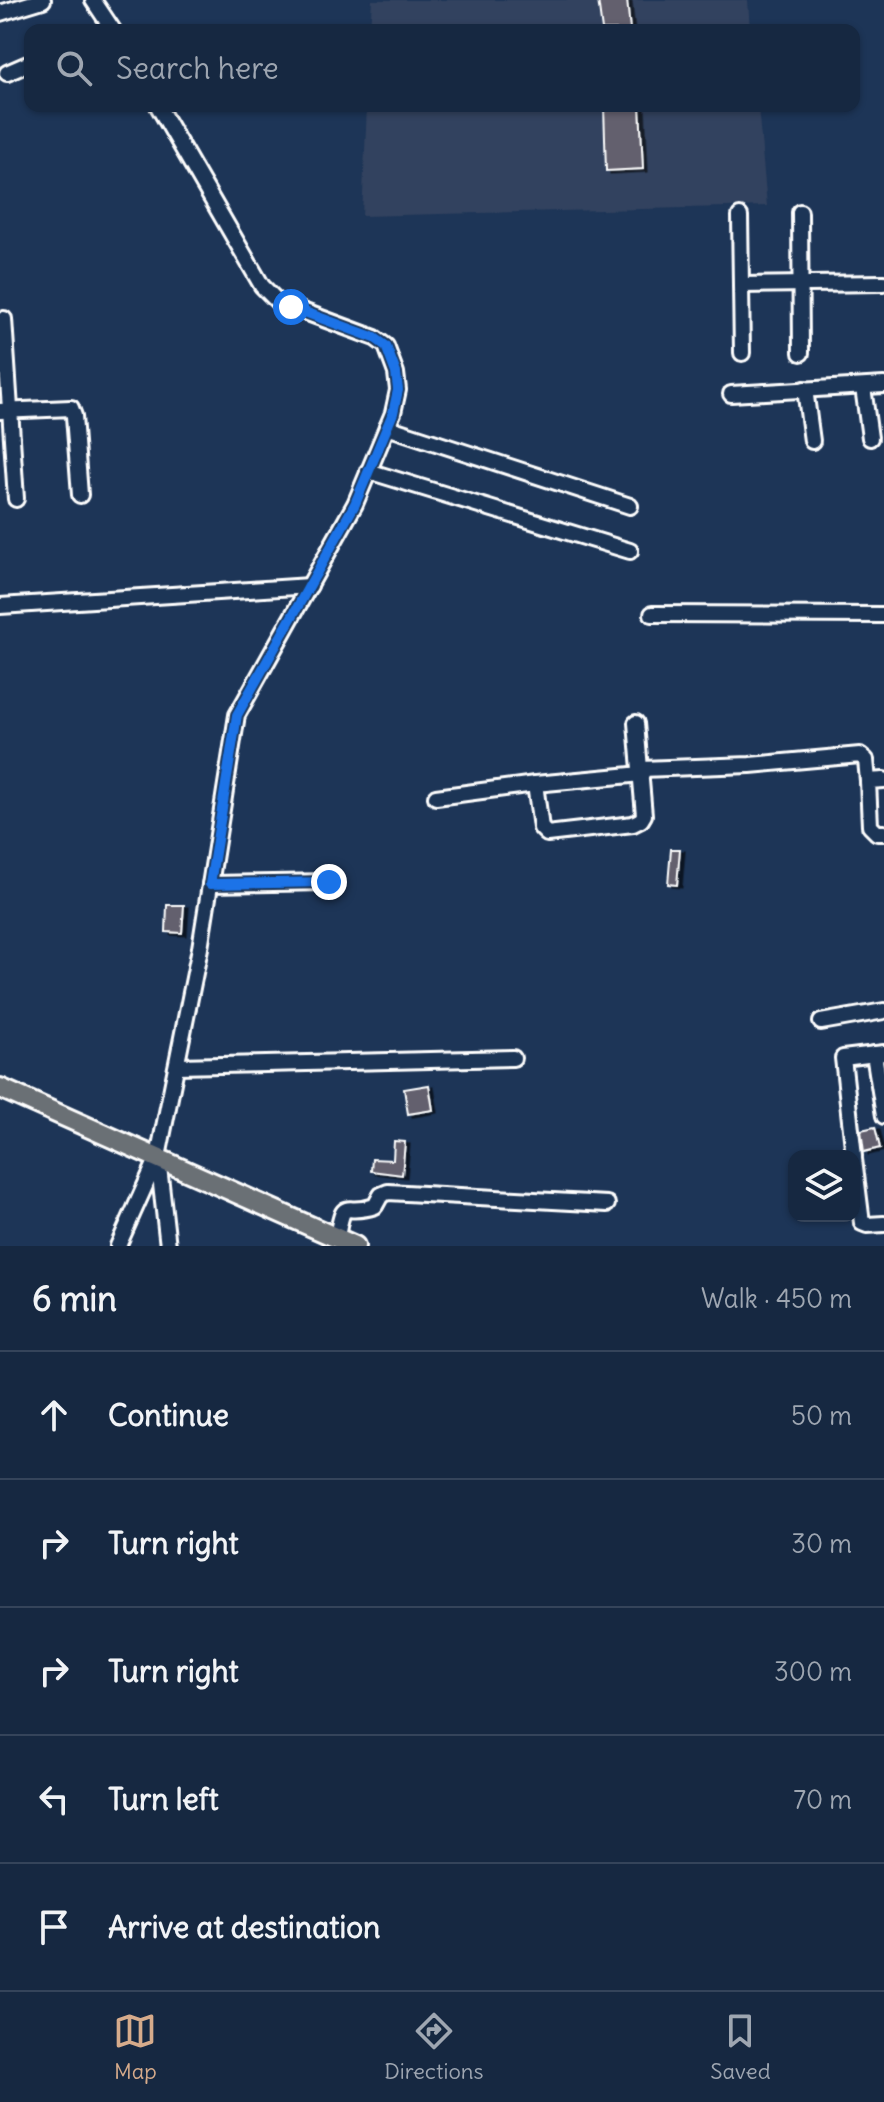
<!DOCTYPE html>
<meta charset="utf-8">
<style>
body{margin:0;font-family:Delius,sans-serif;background:#23344c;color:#f1f3f6}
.controls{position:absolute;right:24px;bottom:24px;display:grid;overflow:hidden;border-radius:16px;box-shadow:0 2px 6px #0004}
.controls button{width:72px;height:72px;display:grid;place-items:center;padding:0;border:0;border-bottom:2px solid #35445a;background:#162841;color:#f1f3f6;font:40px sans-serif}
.stop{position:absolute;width:24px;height:24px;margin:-18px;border:6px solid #1a73e8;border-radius:50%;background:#fff}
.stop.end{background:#1a73e8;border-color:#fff;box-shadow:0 2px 8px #0008}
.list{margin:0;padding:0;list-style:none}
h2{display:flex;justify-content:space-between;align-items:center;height:104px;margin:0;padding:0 32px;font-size:34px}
h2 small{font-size:26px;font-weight:400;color:#9ea6b1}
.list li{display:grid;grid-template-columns:52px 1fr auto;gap:24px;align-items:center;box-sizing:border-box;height:128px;padding:0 32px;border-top:2px solid #35445a}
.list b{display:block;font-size:30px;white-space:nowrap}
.list em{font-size:26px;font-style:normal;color:#9ea6b1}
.icon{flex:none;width:44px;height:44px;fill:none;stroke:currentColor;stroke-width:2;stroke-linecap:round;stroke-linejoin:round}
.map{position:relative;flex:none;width:884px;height:1246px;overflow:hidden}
.search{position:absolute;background:#162841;box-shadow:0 2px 6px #0004;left:24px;right:24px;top:24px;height:88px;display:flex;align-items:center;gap:20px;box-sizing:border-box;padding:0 28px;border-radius:16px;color:#9ea6b1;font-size:30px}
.sheet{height:744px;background:#162841}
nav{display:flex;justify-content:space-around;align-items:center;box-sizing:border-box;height:112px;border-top:2px solid #35445a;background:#162841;font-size:22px;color:#9ea6b1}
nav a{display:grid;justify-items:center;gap:4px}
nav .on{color:#d6ab8b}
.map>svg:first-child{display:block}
</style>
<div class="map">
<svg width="884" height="1246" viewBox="0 0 884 1246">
<defs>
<filter id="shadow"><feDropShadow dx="4.5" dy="2.5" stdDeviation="0" flood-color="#0009"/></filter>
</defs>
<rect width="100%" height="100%" fill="#1d3557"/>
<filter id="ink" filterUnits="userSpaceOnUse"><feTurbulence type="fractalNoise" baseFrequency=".0125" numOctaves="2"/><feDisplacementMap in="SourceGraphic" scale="16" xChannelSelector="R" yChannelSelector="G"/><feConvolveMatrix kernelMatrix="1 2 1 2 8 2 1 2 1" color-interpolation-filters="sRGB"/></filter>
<g filter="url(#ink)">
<!-- built -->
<g fill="#32425e">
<path d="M372,0h376l2,30h-380z"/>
<path d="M367,106h391l9,100 -405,10z"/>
</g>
<!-- building -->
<g fill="#63616e" stroke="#fff" stroke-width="2" filter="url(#shadow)">
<path d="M598,0h29l3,30h-28z"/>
<path d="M604,106h36l3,63 -37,2z"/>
<path d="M671,849h9l-3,36 -9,-1z"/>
<path d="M167,905h17l-2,28 -16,-1z"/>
<path d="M429,1085l4,25 -25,4 -4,-25z"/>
<path d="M875,1127l5,21 -16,4 -3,-22z"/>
<path d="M394,1141l11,1 -3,33 -31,-4 1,-12 21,1z"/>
</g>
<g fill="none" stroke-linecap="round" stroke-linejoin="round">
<defs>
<g id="minor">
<path d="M93,0l20,30"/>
<path d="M0,13l43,-13"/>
<path d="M7,73l23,-10"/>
<path d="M800,212l1,141"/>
<path d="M740,216l2,137"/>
<path d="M741,285l143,-2"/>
<path d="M4,319l12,180"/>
<path d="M863,387l7,51"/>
<path d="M805,389l7,52"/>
<path d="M731,394l153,-9"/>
<path d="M0,411l71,-3 3,8 6,79"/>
<path d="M387,427l243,79"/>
<path d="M368,471l262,80"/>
<path d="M0,606l310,-20"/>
<path d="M652,614l232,1"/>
<path d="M641,769l109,-4 110,-10 6,5 2,21"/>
<path d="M884,780l-16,1 2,45 7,7h7"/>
<path d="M535,784l6,44 6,6 86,-10 8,-4 3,-5 -8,-92"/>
<path d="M436,797l99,-13 107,-10"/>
<path d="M210,884l119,-2"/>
<path d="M821,1022l63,-11"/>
<path d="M874,1054l10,62"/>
<path d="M177,1066l336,-8"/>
<path d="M854,1156l-11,-98 41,-5"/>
<path d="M158,1158l10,88"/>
<path d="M854,1159l8,64 5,2 17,-1"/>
<path d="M337,1238c7,-44 7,-21 38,-32l6,-11 7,-3 219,12"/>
<path d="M118,1246l40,-89 42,-209 37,-233 118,-211 38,-91 5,-23 -2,-17 -10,-27 -11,-8 -97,-36 -16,-16 -104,-180"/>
</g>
<path id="major" d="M0,1088l355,158"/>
</defs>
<!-- minor casing -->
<use href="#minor" stroke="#fff" stroke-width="20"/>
<!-- major casing -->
<use href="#major" stroke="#fff" stroke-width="24"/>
<!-- minor -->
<use href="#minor" stroke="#1d3557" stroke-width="14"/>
<!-- major -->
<use href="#major" stroke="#6b6f75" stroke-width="18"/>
</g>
</g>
<g fill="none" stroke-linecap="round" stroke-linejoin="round" filter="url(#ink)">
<!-- route -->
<path stroke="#1a73e8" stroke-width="10" d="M291,307l84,31 11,8 10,27 2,17 -5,23 -38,91 -118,211 -27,169 119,-2"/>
</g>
</svg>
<div class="controls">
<button><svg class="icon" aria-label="layers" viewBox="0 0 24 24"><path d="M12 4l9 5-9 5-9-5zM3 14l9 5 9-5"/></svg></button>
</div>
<div class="stop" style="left:291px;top:307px"></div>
<div class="stop end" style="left:329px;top:882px"></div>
<div class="search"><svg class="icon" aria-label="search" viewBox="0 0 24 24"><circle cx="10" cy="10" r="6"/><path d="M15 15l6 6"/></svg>Search here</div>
</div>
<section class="sheet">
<h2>6 min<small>Walk · 450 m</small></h2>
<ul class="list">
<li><svg class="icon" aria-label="ahead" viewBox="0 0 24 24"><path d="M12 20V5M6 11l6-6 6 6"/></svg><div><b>Continue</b></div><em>50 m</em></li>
<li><svg class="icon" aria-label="right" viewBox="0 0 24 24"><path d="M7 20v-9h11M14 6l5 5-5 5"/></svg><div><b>Turn right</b></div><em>30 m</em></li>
<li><svg class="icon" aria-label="right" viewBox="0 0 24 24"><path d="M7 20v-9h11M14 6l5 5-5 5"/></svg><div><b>Turn right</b></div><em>300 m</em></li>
<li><svg class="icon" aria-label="left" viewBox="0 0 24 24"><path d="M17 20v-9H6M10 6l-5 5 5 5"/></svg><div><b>Turn left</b></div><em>70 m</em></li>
<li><svg class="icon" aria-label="arrive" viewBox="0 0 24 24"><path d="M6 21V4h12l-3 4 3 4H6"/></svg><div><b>Arrive at destination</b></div></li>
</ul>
</section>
<nav>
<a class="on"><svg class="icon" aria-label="map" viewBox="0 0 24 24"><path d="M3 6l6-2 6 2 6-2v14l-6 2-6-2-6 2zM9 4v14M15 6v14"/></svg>Map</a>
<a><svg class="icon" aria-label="directions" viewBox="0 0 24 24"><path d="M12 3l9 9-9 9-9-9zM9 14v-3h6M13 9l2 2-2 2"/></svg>Directions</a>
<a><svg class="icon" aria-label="saved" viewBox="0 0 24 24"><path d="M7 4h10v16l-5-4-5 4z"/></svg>Saved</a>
</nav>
